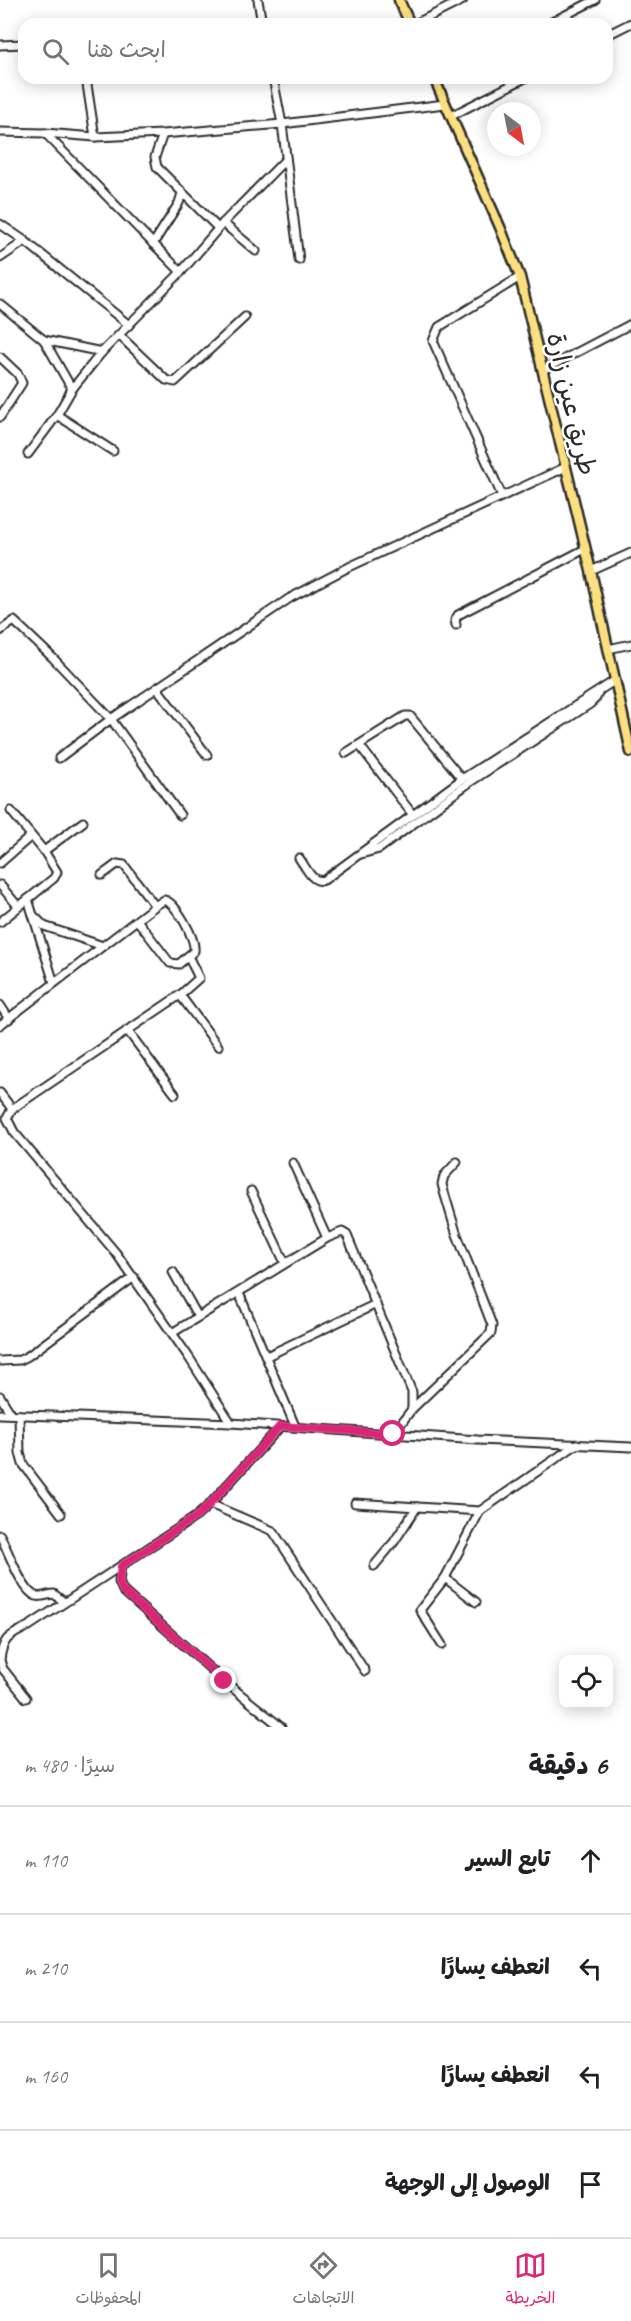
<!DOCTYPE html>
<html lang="ar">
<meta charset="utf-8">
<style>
body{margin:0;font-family:Caveat,"Playpen Sans Arabic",sans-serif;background:#f2f2f2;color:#202124;direction:rtl}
.controls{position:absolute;right:18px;bottom:18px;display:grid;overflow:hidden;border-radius:12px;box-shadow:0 3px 15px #0003}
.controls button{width:54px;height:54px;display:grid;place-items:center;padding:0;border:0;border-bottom:2px solid #e0e0e0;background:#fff;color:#202124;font:30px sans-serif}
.compass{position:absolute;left:487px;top:102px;width:54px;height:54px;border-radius:50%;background:#fff;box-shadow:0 3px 15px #0003;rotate:148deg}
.stop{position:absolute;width:18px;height:18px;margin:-14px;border:4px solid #db2777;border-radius:50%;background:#fff}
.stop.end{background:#db2777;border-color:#fff;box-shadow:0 2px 6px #0008}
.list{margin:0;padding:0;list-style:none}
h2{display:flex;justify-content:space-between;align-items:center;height:78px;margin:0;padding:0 24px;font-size:26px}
h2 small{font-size:20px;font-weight:400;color:#757577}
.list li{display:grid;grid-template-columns:39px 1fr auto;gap:18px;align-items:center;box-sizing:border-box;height:108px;padding:0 24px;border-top:2px solid #e0e0e0}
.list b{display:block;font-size:22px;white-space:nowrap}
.list em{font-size:20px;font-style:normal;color:#757577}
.icon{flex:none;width:33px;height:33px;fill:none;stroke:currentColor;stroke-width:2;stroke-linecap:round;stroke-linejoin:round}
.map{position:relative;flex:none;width:631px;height:1727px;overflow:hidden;direction:ltr}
.search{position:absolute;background:#fff;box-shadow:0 3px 15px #0003;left:18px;right:18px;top:18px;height:66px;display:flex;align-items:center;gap:15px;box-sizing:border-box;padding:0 21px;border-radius:18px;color:#757577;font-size:22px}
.sheet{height:510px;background:#fff}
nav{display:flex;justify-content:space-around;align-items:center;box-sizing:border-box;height:84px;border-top:2px solid #e0e0e0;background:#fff;font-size:16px;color:#757577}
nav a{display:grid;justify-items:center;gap:3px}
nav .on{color:#db2777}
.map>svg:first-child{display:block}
</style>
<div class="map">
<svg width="631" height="1727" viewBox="0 0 631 1727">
<rect width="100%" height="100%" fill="#fff"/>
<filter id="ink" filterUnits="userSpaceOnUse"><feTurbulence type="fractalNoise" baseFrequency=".0167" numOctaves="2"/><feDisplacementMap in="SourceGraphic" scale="12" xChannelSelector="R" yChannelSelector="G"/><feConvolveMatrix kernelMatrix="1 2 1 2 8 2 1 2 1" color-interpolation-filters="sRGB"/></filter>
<g filter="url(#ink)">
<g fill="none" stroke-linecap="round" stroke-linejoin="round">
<defs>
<g id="minor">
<path d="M258,0l4,24"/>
<path d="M415,24l48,-24"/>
<path d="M548,24l47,-24"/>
<path d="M607,35l24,-12"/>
<path d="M0,45l24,-1"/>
<path d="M86,78l9,59"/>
<path d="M273,78l9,46 17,136"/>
<path d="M451,116l74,-38"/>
<path d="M0,132l45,1 50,4 68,-3 119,-10 163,-20"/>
<path d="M45,133l136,139"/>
<path d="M163,134l-8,23 2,10 61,61"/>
<path d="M223,223l33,28"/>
<path d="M0,224l25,17 104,84"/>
<path d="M153,244l26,-41 3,-10"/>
<path d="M0,258l25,-17"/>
<path d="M0,304l44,36 58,12"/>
<path d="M120,336l46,44 9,2 70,-65"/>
<path d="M44,340l28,49"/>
<path d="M0,357l18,17 4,9 -22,34"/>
<path d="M543,370l88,-46"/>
<path d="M57,415l56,36"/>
<path d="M28,454l29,-39 15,-26 30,-37 79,-80 42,-49 63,-64"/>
<path d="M502,496l-69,-155 6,-14 81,-50"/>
<path d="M591,571l40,-18"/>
<path d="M456,625l-1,-5 3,-5 127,-66"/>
<path d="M0,631l14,-10 39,37 58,61 69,96"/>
<path d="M608,649l23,-5"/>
<path d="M157,688l50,67"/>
<path d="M360,746l53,69"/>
<path d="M346,753l59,-37h5l52,63"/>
<path d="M59,758l52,-39 179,-121 59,-31 217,-100"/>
<path d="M44,851l39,-29"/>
<path d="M361,854l18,-5 91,-67 120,-78 6,-6 3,-7"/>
<path d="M299,858c7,9 13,26 25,22l138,-101 152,-98"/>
<path d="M0,863l31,-27"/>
<path d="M102,875l15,-11 7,1 31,41"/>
<path d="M0,885l18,21"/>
<path d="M28,899l26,84"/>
<path d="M35,917l9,9 59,20"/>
<path d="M0,922l54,-44 3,-6 -13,-21 -33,-40"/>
<path d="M188,956l11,22 -19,17 -168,114 -5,9 7,14 102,121 72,103 43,67"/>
<path d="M180,995l38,51"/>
<path d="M0,1005l9,14"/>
<path d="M0,1025l155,-119 9,-6c12,2 32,39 30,51l-15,13 -9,-1 -33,-43"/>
<path d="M127,1030l48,64"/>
<path d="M0,1093l12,16"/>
<path d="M293,1163l34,75"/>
<path d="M251,1191l34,72"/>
<path d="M173,1272l25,45"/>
<path d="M239,1293l56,133"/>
<path d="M172,1333l155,-95 15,-6 5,3 65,157v17l-19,25"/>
<path d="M267,1356l109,-52"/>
<path d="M0,1361l20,-1 8,-4 106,-79"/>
<path d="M0,1396l11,18"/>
<path d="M412,1409l79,-76 1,-8 -36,-93 -12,-40 -2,-8 2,-8 13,-14"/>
<path d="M0,1414l231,9 247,17 153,7"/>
<path d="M19,1415l1,38 3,11 38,50"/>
<path d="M355,1503l125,8"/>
<path d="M210,1504l63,27 92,140"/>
<path d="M0,1535c7,13 22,57 36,61 5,2 13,-2 18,-2l10,8"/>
<path d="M121,1566l-2,16 4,9 101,90 57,46"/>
<path d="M374,1566l20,-24 23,-35"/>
<path d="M445,1578l31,24"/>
<path d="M442,1645l-22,-35 25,-32 35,-67 97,-67"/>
<path d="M0,1660c3,-23 9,-24 29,-34l168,-110 13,-12 70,-77"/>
<path d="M0,1661l3,8 23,29"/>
</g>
<g id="major">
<path d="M399,0l11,24"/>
<path d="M434,78l66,149 20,50 71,294 40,181"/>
</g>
</defs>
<!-- minor casing -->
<use href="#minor" stroke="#2b2b2b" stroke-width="11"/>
<!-- major casing -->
<use href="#major" stroke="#2b2b2b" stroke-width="13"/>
<!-- minor -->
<use href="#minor" stroke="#fff" stroke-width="7"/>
<!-- major -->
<use href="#major" stroke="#fce080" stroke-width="8"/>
</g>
</g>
<g fill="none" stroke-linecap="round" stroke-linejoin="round" filter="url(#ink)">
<!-- route -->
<path stroke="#db2777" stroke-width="8" d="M224,1681l-101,-90 -4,-9 2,-16 76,-50 13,-12 70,-78 113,8"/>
</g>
<g text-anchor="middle" stroke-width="5" stroke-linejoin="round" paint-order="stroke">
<!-- street labels -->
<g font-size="26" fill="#2b2b2b" stroke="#fff">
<text transform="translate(572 404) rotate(77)" y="9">طريق عين زارة</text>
</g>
</g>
</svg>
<div class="controls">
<button><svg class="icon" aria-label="locate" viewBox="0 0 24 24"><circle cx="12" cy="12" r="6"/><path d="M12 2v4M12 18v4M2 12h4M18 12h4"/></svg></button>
</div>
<svg class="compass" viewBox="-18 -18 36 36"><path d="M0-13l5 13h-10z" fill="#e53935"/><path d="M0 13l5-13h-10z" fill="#757577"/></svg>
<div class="stop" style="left:393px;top:1434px"></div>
<div class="stop end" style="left:224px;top:1681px"></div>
<div class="search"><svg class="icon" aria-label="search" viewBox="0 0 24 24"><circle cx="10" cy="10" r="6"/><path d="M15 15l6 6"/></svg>ابحث هنا</div>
</div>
<section class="sheet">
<h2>6 دقيقة<small>سيرًا · 480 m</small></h2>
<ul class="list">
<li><svg class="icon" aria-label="ahead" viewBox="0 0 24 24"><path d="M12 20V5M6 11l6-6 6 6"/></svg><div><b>تابع السير</b></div><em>110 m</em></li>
<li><svg class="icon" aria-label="left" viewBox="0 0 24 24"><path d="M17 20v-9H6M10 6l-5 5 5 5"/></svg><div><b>انعطف يسارًا</b></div><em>210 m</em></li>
<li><svg class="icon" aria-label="left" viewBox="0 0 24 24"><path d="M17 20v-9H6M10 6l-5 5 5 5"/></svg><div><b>انعطف يسارًا</b></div><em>160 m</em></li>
<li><svg class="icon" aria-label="arrive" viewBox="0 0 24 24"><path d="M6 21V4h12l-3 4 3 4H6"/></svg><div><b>الوصول إلى الوجهة</b></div></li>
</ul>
</section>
<nav>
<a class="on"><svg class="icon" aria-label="map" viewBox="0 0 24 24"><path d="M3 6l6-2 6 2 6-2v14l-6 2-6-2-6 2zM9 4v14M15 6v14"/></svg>الخريطة</a>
<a><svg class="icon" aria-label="directions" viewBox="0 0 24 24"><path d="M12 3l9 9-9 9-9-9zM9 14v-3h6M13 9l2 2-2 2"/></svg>الاتجاهات</a>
<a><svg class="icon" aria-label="saved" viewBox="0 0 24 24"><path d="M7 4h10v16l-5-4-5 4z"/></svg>المحفوظات</a>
</nav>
